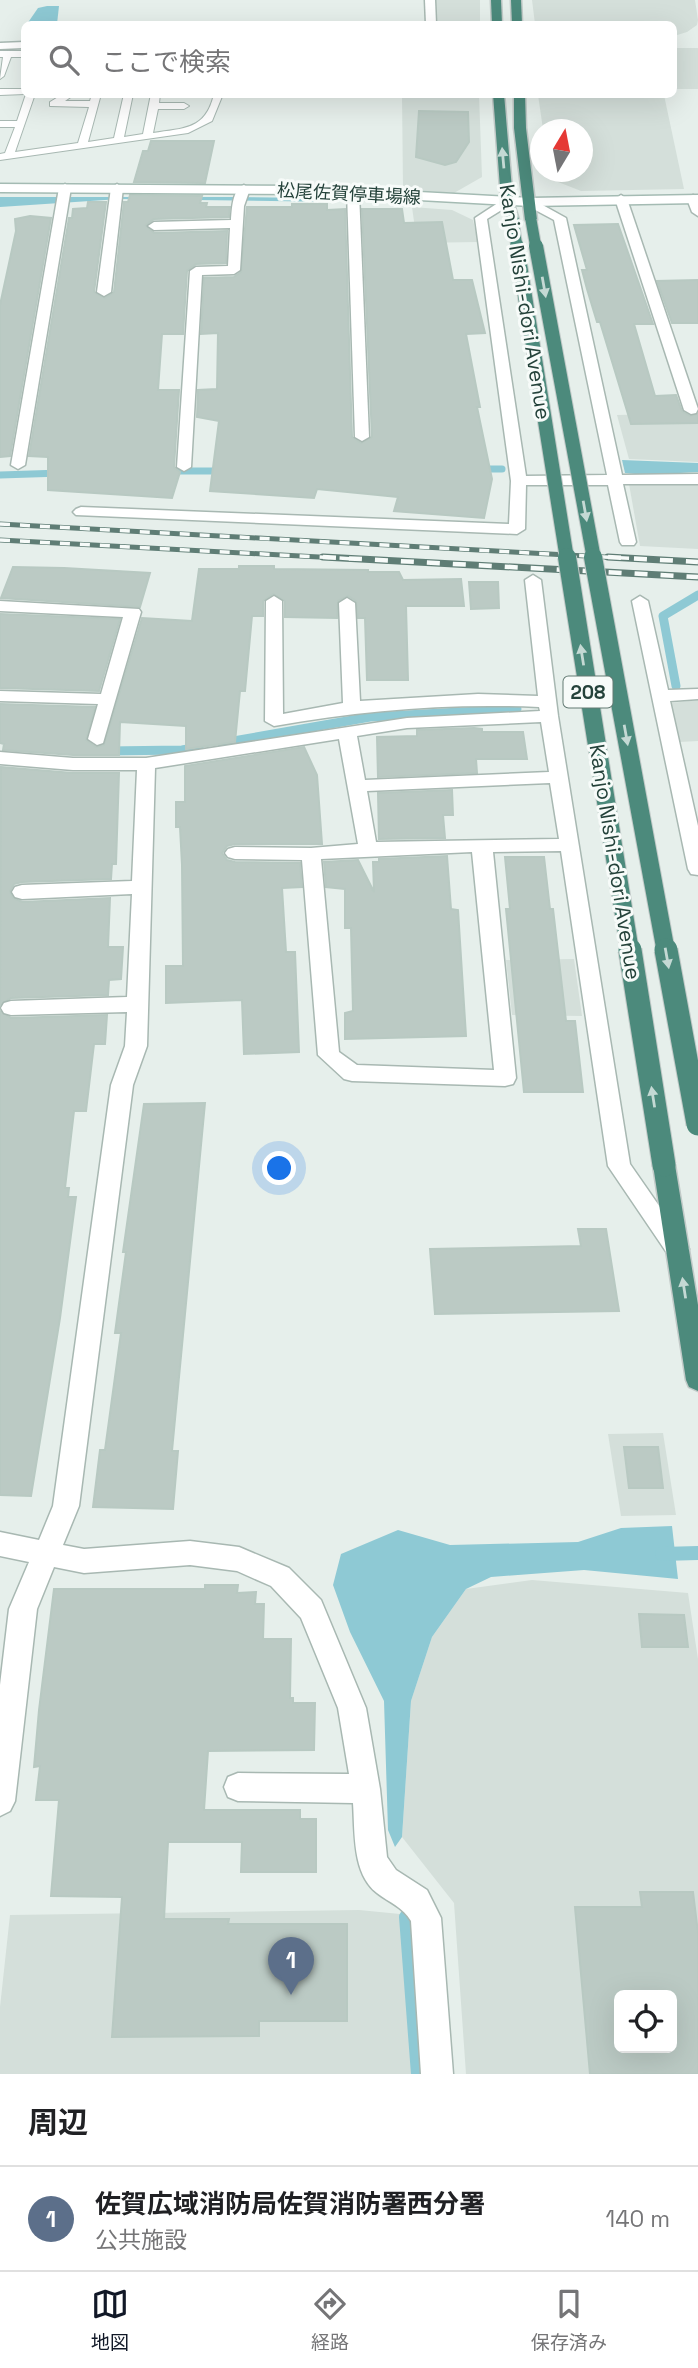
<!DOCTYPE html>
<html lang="ja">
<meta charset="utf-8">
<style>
body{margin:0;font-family:"Space Grotesk","Noto Sans JP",sans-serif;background:#f6f6f6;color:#202124}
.controls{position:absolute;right:21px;bottom:21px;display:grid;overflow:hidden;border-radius:10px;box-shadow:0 7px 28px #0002}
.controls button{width:63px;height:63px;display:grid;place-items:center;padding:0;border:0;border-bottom:2px solid #e0e0e0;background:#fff;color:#202124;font:35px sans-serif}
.compass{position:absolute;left:530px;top:119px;width:63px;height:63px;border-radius:50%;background:#fff;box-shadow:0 7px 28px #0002;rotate:10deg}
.you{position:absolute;left:280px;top:1169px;width:24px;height:24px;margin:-18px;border:5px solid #fff;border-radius:50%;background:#1a73e8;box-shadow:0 0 0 10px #1a73e833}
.badge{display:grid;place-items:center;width:46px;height:46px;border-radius:50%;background:#111827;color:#fff;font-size:23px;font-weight:700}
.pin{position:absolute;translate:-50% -58px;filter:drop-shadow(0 2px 4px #0008)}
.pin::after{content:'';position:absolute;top:37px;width:24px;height:21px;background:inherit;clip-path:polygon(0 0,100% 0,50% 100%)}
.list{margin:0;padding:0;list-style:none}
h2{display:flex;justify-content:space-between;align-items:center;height:91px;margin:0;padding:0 28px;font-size:30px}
h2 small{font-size:23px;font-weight:400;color:#757577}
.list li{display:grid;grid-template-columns:46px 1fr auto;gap:21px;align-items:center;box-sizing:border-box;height:105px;padding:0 28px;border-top:2px solid #e0e0e0}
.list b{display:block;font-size:26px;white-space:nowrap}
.list p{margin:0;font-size:23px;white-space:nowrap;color:#757577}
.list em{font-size:23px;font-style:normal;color:#757577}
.icon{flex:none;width:38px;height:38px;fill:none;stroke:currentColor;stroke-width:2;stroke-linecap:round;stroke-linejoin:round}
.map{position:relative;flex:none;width:698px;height:2074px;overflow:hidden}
.search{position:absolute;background:#fff;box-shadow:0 7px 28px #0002;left:21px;right:21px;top:21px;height:77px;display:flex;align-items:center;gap:18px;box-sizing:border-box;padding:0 24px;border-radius:10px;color:#757577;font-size:26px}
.sheet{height:196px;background:#fff}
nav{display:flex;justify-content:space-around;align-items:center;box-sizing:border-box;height:98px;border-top:2px solid #e0e0e0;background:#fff;font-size:19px;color:#757577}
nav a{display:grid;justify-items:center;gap:4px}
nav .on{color:#111827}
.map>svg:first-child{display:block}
</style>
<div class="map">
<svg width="698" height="2074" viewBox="0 0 698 2074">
<rect width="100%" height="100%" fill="#e6efeb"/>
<!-- built -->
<g fill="#d4dfda" fill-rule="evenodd">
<path d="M434,0h46v24h-44z"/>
<path d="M532,0h163l3,20 -1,5 -10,7 -13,4v-12h-139z"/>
<rect x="674" y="48" width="24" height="41"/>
<path d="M402,95h77l3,82 -28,16 -51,-4z"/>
<path d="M538,95h126l20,94 -103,2 -28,-11 -1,-8h30v-42l-39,-1z"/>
<path d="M412,207l40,3 21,10 5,22 -61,1z"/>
<path d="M698,413v49l-69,-3 -12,-44z"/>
<path d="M698,482v67l-58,-3 -11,-62z"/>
<path d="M698,700v41l-19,1 -8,-39z"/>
<path d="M574,959l8,57 -70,-1 -6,-55z"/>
<path d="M663,1433l13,82 -55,1 -13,-82z"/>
<path d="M532,1580l156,13 10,66v415h-232l-12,-171 -52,-66 9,-136 21,-64 34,-48zM619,1995h53v53h-53z"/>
<path d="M359,1910l41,4 13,160h-413v-67l10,-92z"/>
</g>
<!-- water -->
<g fill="#8ec9d4">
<path d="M47,6h12l-2,18h-30l11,-16z"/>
<path d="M0,197h229l79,1 34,4 -222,-3 -120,8z"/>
<path d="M622,460l76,3v9l-53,3 -20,-2z"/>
<path d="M672,1526l6,53 -94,-9 -93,7 -25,12 -34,48 -21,64 -9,136 -7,10 -7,-17 -4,-129 -34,-69 -17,-47 8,-31 57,-24 52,15 128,-3 43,-14z"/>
</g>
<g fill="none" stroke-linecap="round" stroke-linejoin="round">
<!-- stream-far2 -->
<g stroke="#8ec9d4" stroke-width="7">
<path d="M477,469h25"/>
<path d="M166,471h61"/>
<path d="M0,475l62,-2"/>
</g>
<!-- stream-far1 -->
<g stroke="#8ec9d4" stroke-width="9">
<path d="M676,686l-13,-70 35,-21"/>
<path d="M222,743l148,-26 147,-8"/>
<path d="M107,751l75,-1 17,-3"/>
</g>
<!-- stream -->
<g stroke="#8ec9d4" stroke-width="14">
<path d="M662,1554l36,-1"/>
<path d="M406,1917l12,157"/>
</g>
</g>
<!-- building -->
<g fill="#bbcac4" stroke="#b8c9c2" stroke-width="2" fill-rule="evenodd">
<path d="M419,111l49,1 1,30 -13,20 -11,3 -29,-8z"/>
<path d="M151,141h63l-9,42 -71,-1 9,-31h5z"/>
<path d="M130,195l72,1 -2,7h7l-1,4h24l-1,10 -75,2 -8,6 8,8 73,-2 -1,32 -30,1 -9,7 -4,63h-21l-4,56h21l-5,77 6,5 -8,26 -124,-8v-33l-19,-1 40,-238h3l1,-9 14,-1 1,-6h18l-12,90 11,6 9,-6 10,-90h4z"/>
<path d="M292,204h35v6l18,-1 7,228 9,6 11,-6 -10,-228h40l2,14 38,-1 11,58h19l13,53 -19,1 14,73h-3l15,72 -8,39 -90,-7 4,-14 -81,-8 -3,9 -104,-7 9,-70 -22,-4 1,-27 19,-1 1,-56 -17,1 3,-56 30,-1 7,-5 6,-65h45z"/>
<path d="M30,216l21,2 -41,238 -10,1v-152l16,-74 -1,-12z"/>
<path d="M618,224l35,100h-19l21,72 21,-1 6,16 8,5 8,-2v9l-67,1 -31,-102h-3l-10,-33 -5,-19h5l-13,-45z"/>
<path d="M698,280v43h-26l-15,-42z"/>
<path d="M239,566h35v3l94,1v2h31l4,8 58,-1 3,27h-58l2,74h-41l-2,-62h-7l-2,-17 -8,-5 -10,5 -1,17 -52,-1v-16l-12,-7 -10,7v15h-11l-7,75h-5l-5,51 -49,7v-23l-66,-4 -1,33h-46l-70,-5 1,-6 -4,-1v-39l95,3 -9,33 10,7 8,-2 38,-127 50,3 7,-52h40z"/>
<path d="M13,567l51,1 86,5 -10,34 -139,-9z"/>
<path d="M469,582h29l1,26 -28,1z"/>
<path d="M0,614l120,5 -21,72 -99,-3z"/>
<path d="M474,728l8,1v3h41l4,27h-51l1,14 -99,4 -1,-40 40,-1v-6z"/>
<path d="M304,747l13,28 5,69h-87l-8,2 -5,7 5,7 8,2 65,1 2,24 -20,1 4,64h9l4,100 -55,2 -2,-54 -76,3v-37h17l-1,-101 -2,-38h-4v-25h9v-36z"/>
<path d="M1,767l72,6h46l-3,91h-4l-1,15 -89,3 -8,2 -4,7 3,7 9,4 88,-4 -2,49h15l-2,32 -12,1 -1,15 -97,3 -11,7z"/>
<path d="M452,790l1,25h-10l2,23 -66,1 -1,-46z"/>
<path d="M447,856l4,53 7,1 8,126 -121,3v-26l8,-2 -2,-83h-6v-39l-19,-2 -2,-25 34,-2 16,32 -1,-30h6v-3z"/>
<path d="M505,857h39l6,52h3l13,112h9l8,71h-59l-18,-183h4z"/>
<path d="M0,1011l11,7 96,-3 -2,29h-11l-8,67h-12l-9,77h4l-1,9h8l-16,121 -29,178 -31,-1z"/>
<path d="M205,1103l-33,348h6l-5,58 -80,-2 7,-57h5l16,-117h-6l11,-81h-3l21,-148z"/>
<path d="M578,1229h28l13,82 -184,3 -5,-65 151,-3z"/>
<path d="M624,1447h34l5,41h-34z"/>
<path d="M205,1585h33l-1,8 19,-1 -1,12h9l-1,35h28l-1,59h3v5h22l-1,47 -106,1 -4,59h96v9h16v53h-75l1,-30h-74l-4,77h65l-1,5h119v97h-88v15l-147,1 10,-140 -71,-1 8,-96h-23l4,-34 -6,1 5,-57 15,-121h151z"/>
<path d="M639,1614l45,1 4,32h-46z"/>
<path d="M640,1892h53l5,41v141h-108l-15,-167h67zM619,1995h53v53h-53z"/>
</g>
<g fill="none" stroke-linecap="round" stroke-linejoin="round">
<defs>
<g id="service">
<path d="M0,51h24v6h-13l-7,19 -4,3 3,-22h-3z"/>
<path d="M0,89h24l1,5 -25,1z"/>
<path d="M26,94h9l-20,58 63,-9 11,-36 -39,-1v-4l13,-8h12l-10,7h25l2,-7h9l-13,48 26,-4 10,-44h9l-9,43 19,-3 8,-40h9l-1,9h25l5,3 -5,3h-26l-5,24c31,-5 53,-3 61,-39h9l-11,27 -24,12 -188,27v-6l5,-1 10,-26h-15v-6h17z"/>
</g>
<g id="minor">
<path d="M425,0h10l1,24h-10z"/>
<path d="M24,42v6l-24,1v-6z"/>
<path d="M65,184l6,4 -46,277 -7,4 -7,-4 48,-277z"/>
<path d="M117,184l6,4 -12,104 -7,4 -7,-4 14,-104z"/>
<path d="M244,185l6,4 -6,17 -4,64 -6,4 -32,1 -11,192 -7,4 -7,-4 13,-196 6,-4 32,-1 2,-38 -76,2 -6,-4 6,-4 77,-2c1,-11 1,-30 13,-35z"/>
<path d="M353,188l6,4 10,245 -7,4 -7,-4 -8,-245z"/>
<path d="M621,195l6,4 71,210 -2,4 -5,1 -7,-4 -69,-211z"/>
<path d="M693,195l5,2v19l-6,-4 -5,-13z"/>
<path d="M507,197l6,4 -2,3 -24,15 39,257 81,-1 -53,-255 -28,-15 -2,-3 6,-4 36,20 56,257 76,-1v10h-75l13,58 -2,3h-12l-2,-3 -12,-57h-82l-1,44 -8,5 -441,-19 -3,-3 3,-3 5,-2 428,17 2,-43 -36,-263z"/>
<path d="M533,575l8,5 17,136 72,448 59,85 -4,7 -8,2 -8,-2 -61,-90 -47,-315 -68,1 23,226 -3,6 -8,2 -153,-5 -8,-2 -26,-24 -16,-195 -67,-1 -7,-2 -3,-4 3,-4 7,-2 76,1 47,-4 -19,-105 -184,29 -8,278 -14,39 -54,421 -16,39 21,4 106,-8 49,6 50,21 32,32 45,108 14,81 7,68 9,13 31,20 14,28 12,156h-32l-10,-153c-8,-14 -21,-18 -34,-28 -25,-19 -22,-61 -24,-90l-115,-2 -10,-4 -4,-10 4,-10 10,-4 111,1 -11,-66 -37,-90 -30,-32 -34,-15 -47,-6 -106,8 -30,-6 -17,42 -22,192 -5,10 -10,5v-131l9,-76 20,-47 -29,-6v-24l39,8 14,-34 58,-421 14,-39 2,-34 -116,3 -7,-2 -3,-5 3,-5 7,-2 116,-4 5,-103 -110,5 -7,-2 -3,-5 3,-5 7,-2 110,-4 5,-111h-64l-73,-6v-12l73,6h73l261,-40 133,-7 -1,-4c-90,-4 -176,3 -265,19l-9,-5 1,-120 8,-5 8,5 1,113 60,-11 -4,-100 8,-5 8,5 5,98 118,-7 60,2 -13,-116zM541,722l8,50 -184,8 -8,-44 50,-8zM550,783l9,56 -183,3 -9,-51zM472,852l22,218 -137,-5 -18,-13 -18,-193z"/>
<path d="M640,596l8,5 20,89 30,-1v10l-28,2 28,125v49l-7,-1 -3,-5 -56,-268z"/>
<path d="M0,601l139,8 2,3 -38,131 -6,2 -9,-6 10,-35 -98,-3v-10l101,3 22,-77 -123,-6z"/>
</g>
<path id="secondary" d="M0,184l310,2 220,12 168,-3v8l-168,3 -220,-12 -310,-2z"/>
<g id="trunk">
<path d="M491,0h10l1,24h-10z"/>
<path d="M511,0h10l1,24h-10z"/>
<path d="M493,94h11l9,107 6,19 -6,4 -6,-4 -6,-19z"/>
<path d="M514,94h11l1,34 11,92 -6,4 -6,-4 -11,-92z"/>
<path d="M664,1156l8,3 3,6 23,140v86l-9,-4 -3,-7 -33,-215 3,-6z"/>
</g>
</defs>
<!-- service casing -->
<use href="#service" stroke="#a8b8b2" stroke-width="2"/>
<!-- minor casing -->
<use href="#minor" stroke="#a8b8b2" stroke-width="3"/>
<!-- secondary casing -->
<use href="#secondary" stroke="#a4bbb3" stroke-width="3"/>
<!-- trunk casing -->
<use href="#trunk" stroke="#c2cac8" stroke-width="3"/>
<!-- service -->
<use href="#service" fill="#fff" fill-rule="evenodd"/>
<!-- minor -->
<use href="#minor" fill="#fff" fill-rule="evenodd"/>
<!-- secondary -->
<use href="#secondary" fill="#fff" fill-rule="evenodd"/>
<!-- trunk -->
<use href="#trunk" fill="#4c8a7c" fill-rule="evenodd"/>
<defs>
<g id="rail-far1">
<path d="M0,524l641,35"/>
<path d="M0,540l356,19"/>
</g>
<g id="rail">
<path d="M323,557l375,20"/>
<path d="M608,557l90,5"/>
</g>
</defs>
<!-- rail-far1 casing -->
<use href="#rail-far1" stroke="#5f7d75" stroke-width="5"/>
<!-- rail casing -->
<use href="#rail" stroke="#5f7d75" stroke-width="7"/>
<!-- rail-far1 -->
<use href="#rail-far1" stroke="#f7fbf9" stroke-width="3.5" stroke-dasharray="10" stroke-linecap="butt"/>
<!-- rail -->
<use href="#rail" stroke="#f7fbf9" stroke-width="4.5" stroke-dasharray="13" stroke-linecap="butt"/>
<defs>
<g id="trunk-bridge-far3">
<path d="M513,220l4,28"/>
<path d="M531,220l5,28"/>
</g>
<g id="trunk-bridge-far2">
<path d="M517,246l50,313"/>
<path d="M536,246l58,313"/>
</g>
<g id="trunk-bridge-far1">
<path d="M567,557l63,395"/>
<path d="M593,557l73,395"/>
</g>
<g id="trunk-bridge">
<path d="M630,950l34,215"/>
<path d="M666,950l32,174"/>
</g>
</defs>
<!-- trunk-bridge-far3 casing -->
<use href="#trunk-bridge-far3" stroke="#c2cac8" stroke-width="13" stroke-linecap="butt"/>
<!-- trunk-bridge-far2 casing -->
<use href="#trunk-bridge-far2" stroke="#c2cac8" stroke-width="16" stroke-linecap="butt"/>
<!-- trunk-bridge-far1 casing -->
<use href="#trunk-bridge-far1" stroke="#c2cac8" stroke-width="20" stroke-linecap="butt"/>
<!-- trunk-bridge casing -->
<use href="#trunk-bridge" stroke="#c2cac8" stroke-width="25" stroke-linecap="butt"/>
<!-- trunk-bridge-far3 -->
<use href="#trunk-bridge-far3" stroke="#4c8a7c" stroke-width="11"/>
<!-- trunk-bridge-far2 -->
<use href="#trunk-bridge-far2" stroke="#4c8a7c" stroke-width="14"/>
<!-- trunk-bridge-far1 -->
<use href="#trunk-bridge-far1" stroke="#4c8a7c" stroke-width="18"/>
<!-- trunk-bridge -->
<use href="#trunk-bridge" stroke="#4c8a7c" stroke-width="23"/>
</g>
<!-- one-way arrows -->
<defs><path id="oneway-solid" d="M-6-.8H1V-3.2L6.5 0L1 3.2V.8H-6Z" transform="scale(1.75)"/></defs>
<g fill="#c4d9d4">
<use href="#oneway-solid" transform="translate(503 158) rotate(-95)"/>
<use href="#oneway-solid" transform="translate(544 287) rotate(80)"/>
<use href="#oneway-solid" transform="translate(585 511) rotate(80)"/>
<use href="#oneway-solid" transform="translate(582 655) rotate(-99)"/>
<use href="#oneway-solid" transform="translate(626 735) rotate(80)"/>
<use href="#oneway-solid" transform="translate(667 958) rotate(80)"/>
<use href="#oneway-solid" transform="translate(653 1097) rotate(-99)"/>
<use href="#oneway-solid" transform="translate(684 1288) rotate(-99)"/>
</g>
<g text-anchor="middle" stroke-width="6" stroke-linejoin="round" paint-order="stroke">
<!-- far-street labels -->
<g font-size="18" fill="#24423a" stroke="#f7fbf9">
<text transform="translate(349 194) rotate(3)" y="6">松尾佐賀停車場線</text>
</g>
<!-- shield labels -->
<rect fill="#f7fbf9" stroke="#637a73" stroke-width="2" x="563.5" y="676.5" width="49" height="31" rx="5"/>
<g font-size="19" font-weight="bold" fill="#24423a">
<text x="588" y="699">208</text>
</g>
<!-- street labels -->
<g font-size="21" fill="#24423a" stroke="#f7fbf9">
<text transform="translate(525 302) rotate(81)" y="7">Kanjo Nishi-dori Avenue</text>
<text transform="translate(615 862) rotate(81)" y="7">Kanjo Nishi-dori Avenue</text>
</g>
</g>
</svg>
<div class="controls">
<button><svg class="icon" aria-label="locate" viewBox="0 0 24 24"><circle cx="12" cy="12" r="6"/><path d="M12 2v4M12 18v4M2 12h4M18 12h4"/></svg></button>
</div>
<svg class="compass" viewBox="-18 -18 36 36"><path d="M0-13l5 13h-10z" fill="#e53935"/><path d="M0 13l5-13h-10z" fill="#757577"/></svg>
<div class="you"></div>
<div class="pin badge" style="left:291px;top:1995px;background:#5c6f8a">1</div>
<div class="search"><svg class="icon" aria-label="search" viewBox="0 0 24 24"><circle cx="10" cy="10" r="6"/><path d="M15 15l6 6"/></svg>ここで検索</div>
</div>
<section class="sheet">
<h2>周辺<small></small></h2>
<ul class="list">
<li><span class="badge" style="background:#5c6f8a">1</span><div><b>佐賀広域消防局佐賀消防署西分署</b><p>公共施設</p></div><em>140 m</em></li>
</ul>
</section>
<nav>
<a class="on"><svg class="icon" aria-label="map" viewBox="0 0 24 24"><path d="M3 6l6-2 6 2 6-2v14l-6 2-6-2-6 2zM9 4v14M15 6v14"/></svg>地図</a>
<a><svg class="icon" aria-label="directions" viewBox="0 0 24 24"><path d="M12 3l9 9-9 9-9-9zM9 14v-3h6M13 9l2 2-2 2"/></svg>経路</a>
<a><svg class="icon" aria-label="saved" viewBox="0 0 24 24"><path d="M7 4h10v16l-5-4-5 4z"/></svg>保存済み</a>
</nav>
